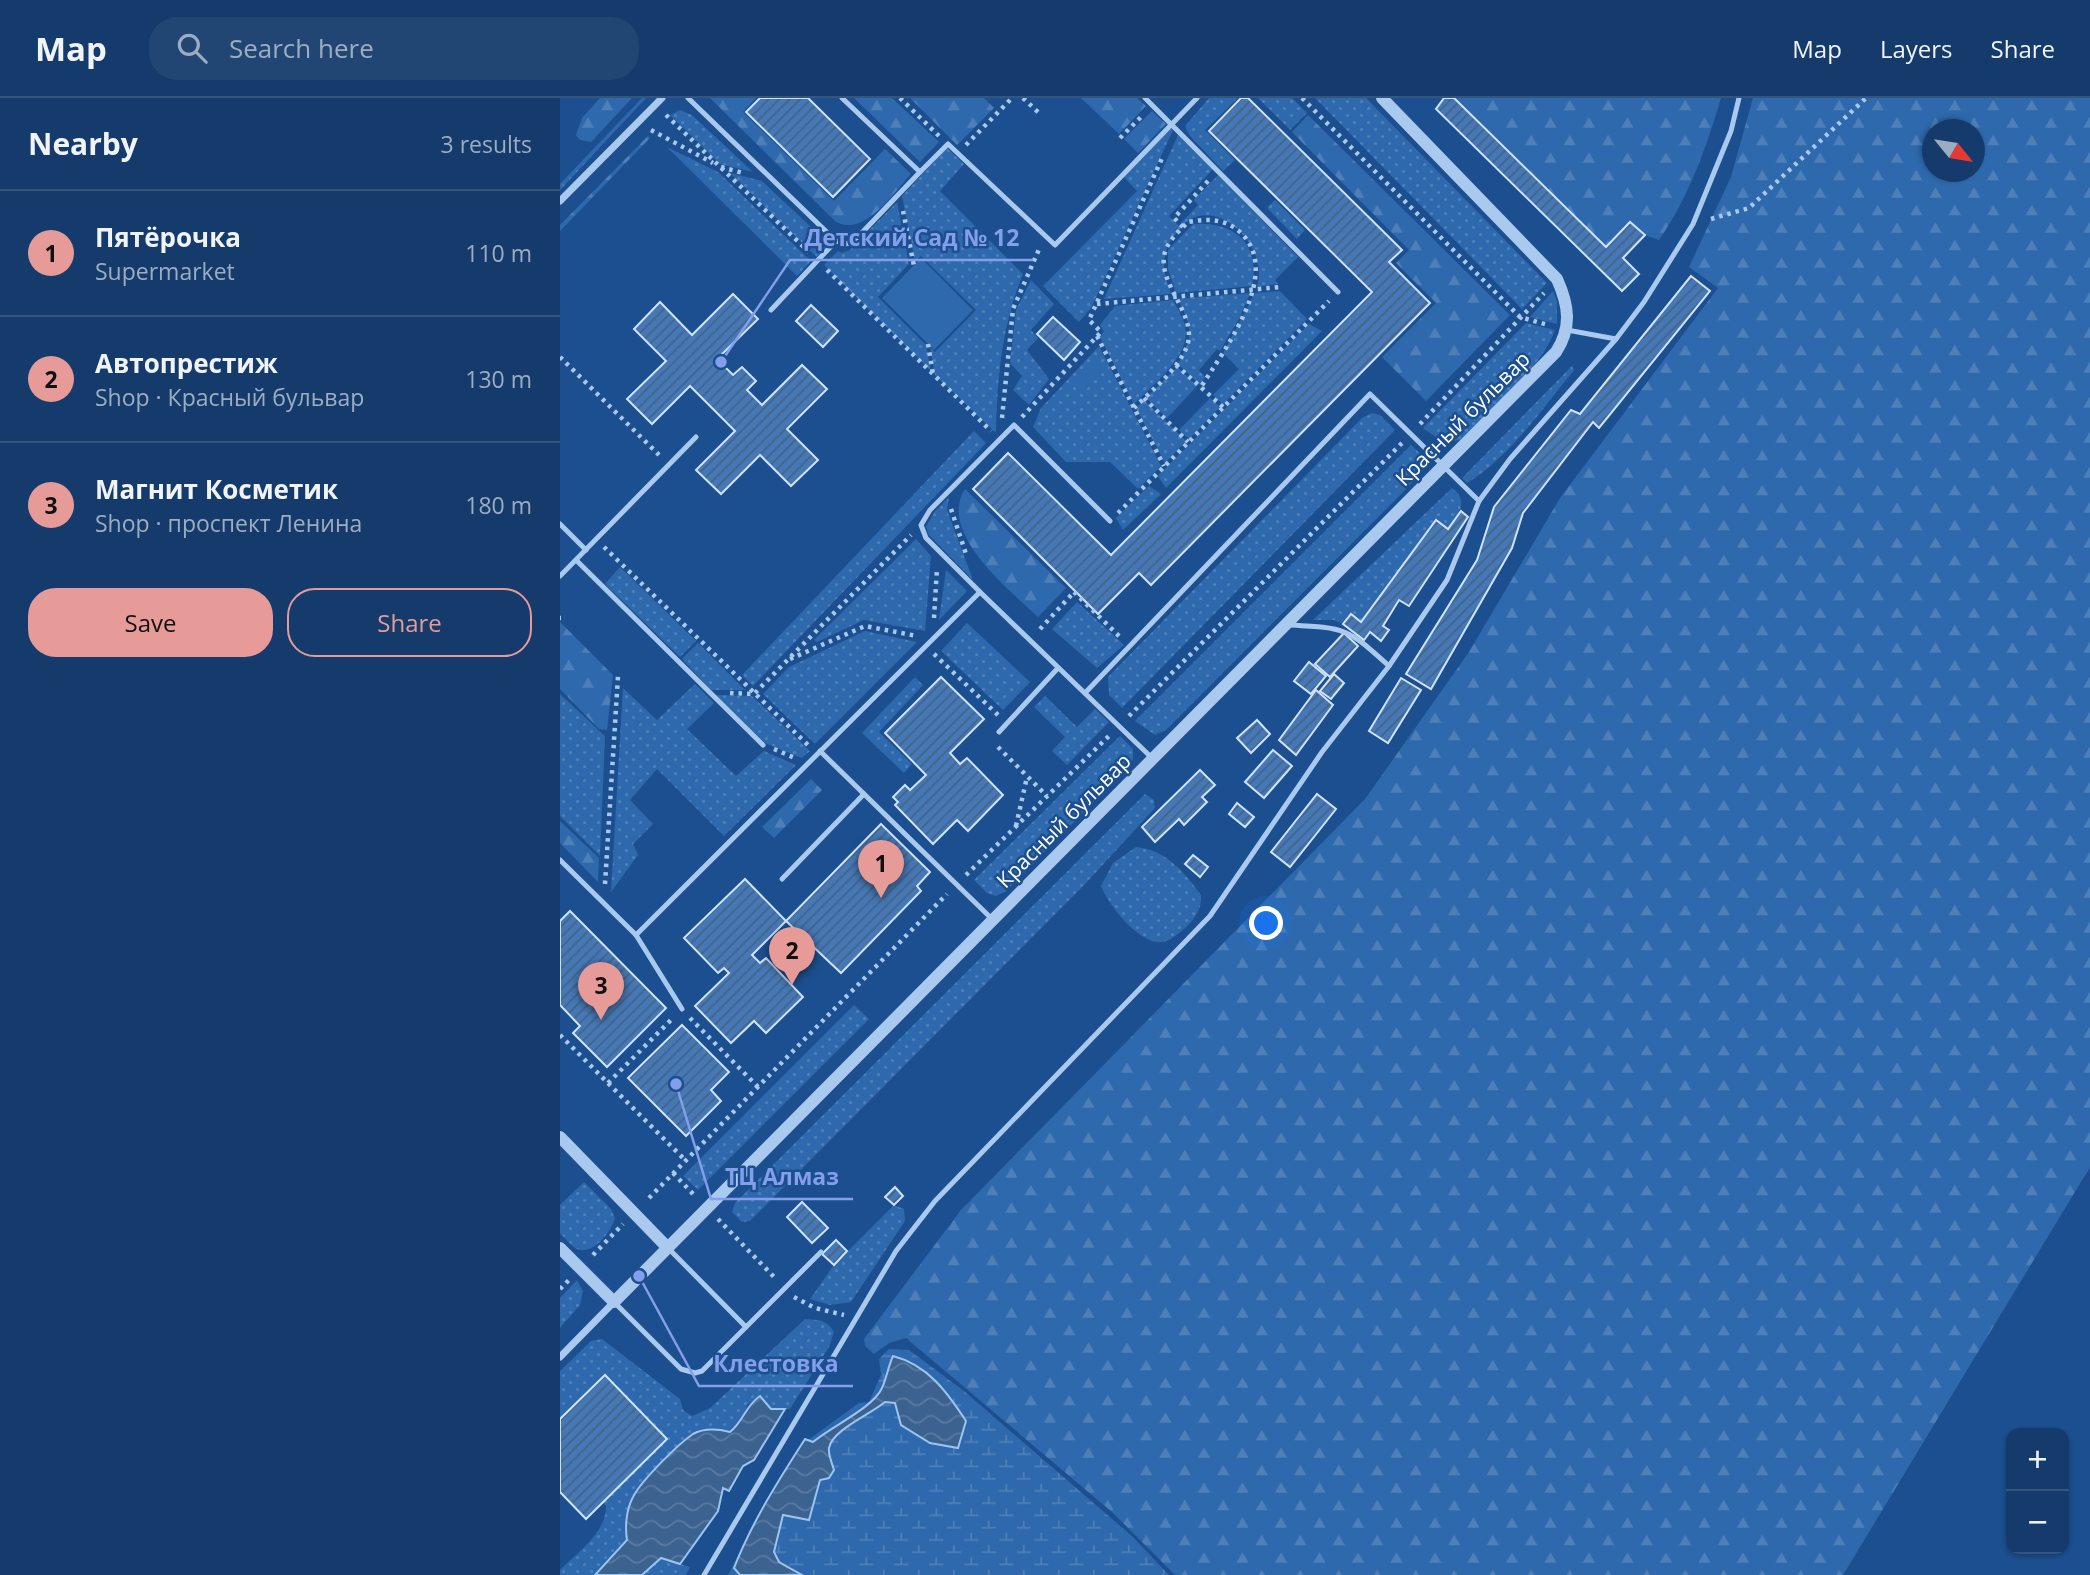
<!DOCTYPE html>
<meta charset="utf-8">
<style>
body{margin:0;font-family:"Open Sans",sans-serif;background:#214673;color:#f1f3f6}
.controls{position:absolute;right:21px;bottom:21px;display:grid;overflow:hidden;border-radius:14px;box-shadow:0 2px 5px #0004}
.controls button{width:63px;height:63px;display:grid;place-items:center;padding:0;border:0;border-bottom:2px solid #33557e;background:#143b6b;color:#f1f3f6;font:35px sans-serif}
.compass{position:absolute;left:1362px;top:21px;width:63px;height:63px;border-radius:50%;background:#143b6b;box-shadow:0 2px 5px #0004;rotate:120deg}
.you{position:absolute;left:707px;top:826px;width:24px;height:24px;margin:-18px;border:5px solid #fff;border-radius:50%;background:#1a73e8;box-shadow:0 0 0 10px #1a73e833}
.badge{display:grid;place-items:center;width:46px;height:46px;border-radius:50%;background:#e69b98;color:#111;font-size:23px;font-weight:700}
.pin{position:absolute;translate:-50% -58px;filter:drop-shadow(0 2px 4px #0008)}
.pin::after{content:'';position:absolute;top:37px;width:24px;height:21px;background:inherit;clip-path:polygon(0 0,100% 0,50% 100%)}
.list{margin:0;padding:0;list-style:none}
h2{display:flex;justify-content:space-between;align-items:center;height:91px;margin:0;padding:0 28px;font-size:30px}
h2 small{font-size:23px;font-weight:400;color:#9dadc1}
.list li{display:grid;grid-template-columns:46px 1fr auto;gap:21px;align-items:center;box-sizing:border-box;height:126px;padding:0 28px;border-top:2px solid #33557e}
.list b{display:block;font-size:26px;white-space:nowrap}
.list p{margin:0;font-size:23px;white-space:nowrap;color:#9dadc1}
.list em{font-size:23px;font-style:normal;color:#9dadc1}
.actions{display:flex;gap:14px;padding:21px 28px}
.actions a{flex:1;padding:16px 0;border:2px solid #e69b98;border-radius:28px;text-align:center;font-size:24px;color:#e69b98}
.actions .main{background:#e69b98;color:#111}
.icon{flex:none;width:38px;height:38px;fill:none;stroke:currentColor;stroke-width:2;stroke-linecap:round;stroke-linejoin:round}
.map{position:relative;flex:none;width:1530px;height:1477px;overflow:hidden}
header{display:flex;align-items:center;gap:42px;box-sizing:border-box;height:98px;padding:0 35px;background:#143b6b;border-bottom:2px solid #33557e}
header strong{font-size:33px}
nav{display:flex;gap:38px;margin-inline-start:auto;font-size:24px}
.search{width:490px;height:63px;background:#214673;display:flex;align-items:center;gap:18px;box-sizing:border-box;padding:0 24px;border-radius:28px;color:#9dadc1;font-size:26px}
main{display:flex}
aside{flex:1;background:#143b6b}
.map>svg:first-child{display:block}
</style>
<header>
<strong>Map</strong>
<div class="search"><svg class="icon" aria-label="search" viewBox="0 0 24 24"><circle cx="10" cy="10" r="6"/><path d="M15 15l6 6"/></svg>Search here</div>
<nav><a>Map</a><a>Layers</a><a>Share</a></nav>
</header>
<main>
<aside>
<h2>Nearby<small>3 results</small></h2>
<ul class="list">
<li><span class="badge">1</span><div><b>Пятёрочка</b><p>Supermarket</p></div><em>110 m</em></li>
<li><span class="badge">2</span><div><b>Автопрестиж</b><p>Shop · Красный бульвар</p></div><em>130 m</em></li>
<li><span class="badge">3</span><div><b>Магнит Косметик</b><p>Shop · проспект Ленина</p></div><em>180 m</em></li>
</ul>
<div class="actions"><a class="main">Save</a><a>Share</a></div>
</aside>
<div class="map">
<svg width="1530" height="1477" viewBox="0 0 1530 1477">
<defs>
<pattern id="grass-dots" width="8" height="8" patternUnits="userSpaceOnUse" patternTransform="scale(1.75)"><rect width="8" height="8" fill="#2e69ad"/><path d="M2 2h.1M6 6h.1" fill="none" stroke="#4d80b9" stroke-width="1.8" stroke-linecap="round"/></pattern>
<pattern id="forest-firs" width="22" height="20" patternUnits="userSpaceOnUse" patternTransform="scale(1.75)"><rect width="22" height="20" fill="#2e69ad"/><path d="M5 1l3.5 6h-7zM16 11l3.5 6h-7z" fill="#4d80b9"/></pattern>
<pattern id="wetland-marsh" width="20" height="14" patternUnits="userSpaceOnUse" patternTransform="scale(1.75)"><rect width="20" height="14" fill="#2e69ad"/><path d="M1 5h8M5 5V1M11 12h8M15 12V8" fill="none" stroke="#4d80b9"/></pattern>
<pattern id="water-waves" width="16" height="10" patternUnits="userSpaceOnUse" patternTransform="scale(1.75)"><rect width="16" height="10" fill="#3c6290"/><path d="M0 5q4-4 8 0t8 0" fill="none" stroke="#597aa1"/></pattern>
<pattern id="building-hatch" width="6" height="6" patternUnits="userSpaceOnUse" patternTransform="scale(1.75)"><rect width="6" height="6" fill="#4478b7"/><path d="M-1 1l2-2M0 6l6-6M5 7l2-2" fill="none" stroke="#486282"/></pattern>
</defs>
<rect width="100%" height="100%" fill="#1b4f8f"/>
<!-- grass -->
<g fill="url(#grass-dots)">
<path d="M82,0h4l-86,92v-6z"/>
<path d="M649,0h29l-33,32 30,30 -12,11 -33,-35 -5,-10z"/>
<path d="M698,0h34l15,15 -17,17z"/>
<path d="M755,0h51l181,185 -25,26z"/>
<path d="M120,12l12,5 61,57 -33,-8 -50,-49z"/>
<path d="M610,30l3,2 -82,178 -12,14 -36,-36 94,-95 -13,-14z"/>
<path d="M618,37l35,34 -44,47 12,12c-21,21 -20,38 -10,66l-67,5z"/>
<path d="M107,49l51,25 93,89 -14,15z"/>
<path d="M387,50l17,16 -24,27 83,83c-21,51 -26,105 -27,159l-61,-58 -5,-28 5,5 41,-42 -55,-54 -6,5 -13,-65z"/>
<path d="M170,75l32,8 67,63 -12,13z"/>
<path d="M658,77l80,82 -23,23 3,4 -21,3c13,-43 -43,-93 -74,-62l-2,-2 17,-18 -4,-5z"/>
<path d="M715,102l30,30 -8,9 -30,-31z"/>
<path d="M337,104l12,62 -31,33 48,48 5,26 -107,-106 14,-14 3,2 9,-3z"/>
<path d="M633,126c40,-3 68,19 59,62l-76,7 -8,-24v-19z"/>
<path d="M471,182l23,24 -23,26 7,8 -11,12 22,29 -20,26 -16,-15 9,-14 -12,-13 6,-53z"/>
<path d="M720,193l27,28 -84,85 -10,-9 26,-26 -16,-16 32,-60z"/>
<path d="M993,193l4,10v23l-27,-7z"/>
<path d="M690,195l-10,24 -20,34 -3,-2 -18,21 6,7 -5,8 -22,-21c16,-29 14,-36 0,-65z"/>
<path d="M613,202c4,8 10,17 12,26 7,30 -33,59 -51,78l-34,-67 4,-5 -4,-7 15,-19z"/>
<path d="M966,225l29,7c-13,38 -66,81 -95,110l-16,3 -21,-15z"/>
<path d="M749,226l13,7 -156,157 -8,-12z"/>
<path d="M539,248l62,120 -23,23 -28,-27h-44l-33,-35 8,-19z"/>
<path d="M1012,268l2,4c-31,38 -64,87 -107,113l-5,-5z"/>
<path d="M617,269l20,19 -30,32 -21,-20z"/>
<path d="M650,300l10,9 -31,32 -10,-9z"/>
<path d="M584,302l42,41 -21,22 -29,-55z"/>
<path d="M812,315l8,2 15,15 -273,278 -13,-13 -1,-18 254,-259z"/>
<path d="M414,333l12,12 -233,243 -11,-11z"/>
<path d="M851,347l12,11 3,10 -7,10 -253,254 -11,5 -20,-14z"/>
<path d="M589,388l12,8 -38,36 -7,-12z"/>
<path d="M892,390c18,12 6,28 -4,41l-12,-9 -75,102 -10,-7 -8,9 -10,-4h-20z"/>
<path d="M389,399l-2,13 26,70 -44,-45 -3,-8 9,-16z"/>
<path d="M356,441l15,17 -6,75 -61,-11 -47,22 -3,-2z"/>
<path d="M60,469l76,74 -16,16 -75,-73z"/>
<path d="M386,472l21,21 -28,29z"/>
<path d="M517,504l47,43 -27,23 -45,-39z"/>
<path d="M407,525l63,59 -27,28 -62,-59z"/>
<path d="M305,533l52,11 -102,102 -52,-50 26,-27z"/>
<path d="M138,545l47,47h-34l-29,-31z"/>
<path d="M355,579l8,8 -44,47 33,32 -8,9 -42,-40z"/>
<path d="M135,586l19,19 -27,26 49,47 28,-25 32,14 -72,71 -67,-67 -27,31 23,24 -20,20 5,11 -27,37 12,-204 34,32z"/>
<path d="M0,596l45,42 -5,120 -40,-40z"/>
<path d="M156,597l36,1 58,55 -8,7 -37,-15z"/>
<path d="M485,598l32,31 18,-18 14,13 -42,43 -15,-14 13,-14 -31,-30z"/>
<path d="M560,638l13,13v10l-5,8 -122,124 -10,5 -9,-3 -13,-13z"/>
<path d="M585,696l9,6 1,8 -69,75 -336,338 -8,1 -10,-10 3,-9z"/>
<path d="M576,749c29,2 49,26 65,48 1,14 -6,24 -16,33 -7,6 -18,16 -28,14 -23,-4 -48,-37 -56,-56l12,-23z"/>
<path d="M294,907l15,14 -171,171 -15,-14z"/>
<path d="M24,1084l27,27 4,9c-3,13 -22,38 -38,31 -6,-3 -12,-11 -17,-16v-28z"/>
<path d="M334,1107l10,4 1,12 -54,81 -21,3 -20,-6 24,-34z"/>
<path d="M17,1182l6,11 -3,14 -20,23v-30z"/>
<path d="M245,1221c13,1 22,0 29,13l-5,15 -39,62h-19l-11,-13 -13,9 -4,17 -14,10c-11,-3 -20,-3 -31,0 -15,5 -58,51 -65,65 -6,13 -8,30 -6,43l-32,35h-35v-5c18,-18 46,-37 46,-64l-46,-56v-79l31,-30 11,-2 78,60 3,11 9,6 18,-8z"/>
<path d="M100,1460l30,9 -4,8h-44z"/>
</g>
<!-- forest -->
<g fill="url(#forest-firs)" fill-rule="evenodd">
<path d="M40,0h32l-41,44 -11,-2 -4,-5 6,-17z"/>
<path d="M150,0h46l-13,14 91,89 51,-52 26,25c-18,19 -46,63 -75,48z"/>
<path d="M294,0h38l47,44 -19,20z"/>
<path d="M350,0h74l10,10 -37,37z"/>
<path d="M521,0h56l9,8 -27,28z"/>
<path d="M894,0h267c-15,50 -32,99 -62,142l-14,-5 -15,-13 -24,25z"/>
<path d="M1193,0h337v1069l-247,408h-668l-63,-63 -206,-174 -17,5 -15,11 -9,-8 -1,-7 97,-129 404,-411 104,-147 91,-154 158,-210 -29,-21 42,-90zM1372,32h42v42h-42z"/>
<path d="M592,13l14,13 -28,29 -14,-14z"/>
<path d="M748,17l202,200 -84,86 -44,-44 54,-54 -40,-40 13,-13 -117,-118z"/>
<path d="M88,38l2,2 -90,93v-6z"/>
<path d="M405,391l101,99 -28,29c-28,-27 -101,-84 -73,-128z"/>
<path d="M0,524l53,53 -6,55 -8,-1 -39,-40z"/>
<path d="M251,681l11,11 -48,48 -12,-11z"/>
<path d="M0,723l39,37 -1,24 -38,-39z"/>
</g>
<!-- wetland -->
<path fill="url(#wetland-marsh)" d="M329,1251l20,1 55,41 169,146 36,38h-441l47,-89 29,-43 55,-40 10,-1 12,-27 -2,-16z"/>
<!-- pitch -->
<g fill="#2e69ad">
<path d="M361,160l52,52 -39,40 -52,-52z"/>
<path d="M538,261l9,10 -25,24 -10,-10z"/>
</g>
<!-- water -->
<g fill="url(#water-waves)" stroke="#9cc4f0" stroke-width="2">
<path d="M333,1258c35,9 54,36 73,65l-8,27 -28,-5 -29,-18 -6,-22 -10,-1c-14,12 -53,28 -56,46 -1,7 3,15 5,22l-5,8 -9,2 -11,40 -26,-5 -9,37 5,10 23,13h-62l-6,-7c18,-46 44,-87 71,-129l8,3c19,-16 60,-34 69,-54 5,-11 6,-21 11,-32z"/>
<path d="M200,1298l11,13h14l-31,51 -11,6 -14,25 -6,-3 -5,23 -38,53 -19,-6 -19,17h-47l32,-35c-2,-13 -1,-30 6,-43 8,-16 44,-52 60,-63 11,-6 25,-5 37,-2 14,-11 15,-26 30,-36z"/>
</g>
<!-- building -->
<g fill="url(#building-hatch)" stroke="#cfe3fa" stroke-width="2">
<path d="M200,0h48l62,61 -37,38 -87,-85z"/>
<path d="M681,0h7l154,152 -13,12 41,41 -279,282 -12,-12 -41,41 -125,-125 35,-36 103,102 261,-263 -163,-161z"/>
<path d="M884,0h10l152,149 24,-25 15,13 -22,23 16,16 -17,17 -186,-182z"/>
<path d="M1131,178l19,15 -111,137 -6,-6 -70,91 -11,35 -81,141 -25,-15 71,-114 17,-53 77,-97 9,4z"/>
<path d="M173,196l25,25 -41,40 16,16 9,-8 14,14 -9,9 15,15 40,-40 25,24 -40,40 31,31 -27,26 -31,-31 -39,39 -25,-24 39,-39 -45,-45 -38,38 -25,-25 39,-38 -32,-32 26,-27 32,33z"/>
<path d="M251,207l27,26 -15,16 -27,-26z"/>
<path d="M493,219l27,25 -16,18 -27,-26z"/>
<path d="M901,413l7,6 -59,89 -10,-6 -16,26 6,4 -8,11 -11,-9 -6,8 -21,-16 8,-10 10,8 75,-102 12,9z"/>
<path d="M784,535l14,13 -28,31 -15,-13z"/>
<path d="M749,564l17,14 -15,18 -17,-13z"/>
<path d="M774,576l10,9 -13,16 -11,-8z"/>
<path d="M381,579l43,42 -34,34 10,11 7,-6 36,37 -35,36 -11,-11 -24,24 -38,-39 3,-3 -5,-5 12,-12 5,5 16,-15 -41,-42z"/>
<path d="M841,580l20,12 -33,53 -19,-12z"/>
<path d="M756,592l17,15 -37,50 -17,-15z"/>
<path d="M697,622l13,14 -19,19 -14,-15z"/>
<path d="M713,652l19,16 -28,32 -19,-16z"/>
<path d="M640,672l15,15 -13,12 5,5 -23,23 -5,-6 -24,23 -13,-15z"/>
<path d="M757,696l19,15 -46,58 -19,-15z"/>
<path d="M677,705l17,14 -9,10 -16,-13z"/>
<path d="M321,726l49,48 -13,14 4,5 -80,82 -55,-52z"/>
<path d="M633,757l15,12 -8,10 -15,-13z"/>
<path d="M185,781l41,42 -34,34 8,8 6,-5 37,39 -37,36 -12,-12 -23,22 -36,-37 34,-33 -5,-5 -6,5 -34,-35z"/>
<path d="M10,813l96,97 -59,59 -34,-34 7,-7 -20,-21v-84z"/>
<path d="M122,927l47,47 -18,18 10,11 -35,35 -58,-58z"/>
<path d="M335,1089l8,9 -9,9 -9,-8z"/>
<path d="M242,1104l26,26 -16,15 -25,-26z"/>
<path d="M276,1142l11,11 -13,14 -12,-11z"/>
<path d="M45,1277l62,64 -81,80 -26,-27v-73z"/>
</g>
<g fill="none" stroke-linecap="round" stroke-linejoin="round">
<!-- path -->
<g stroke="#a9c9ee" stroke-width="4.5" stroke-dasharray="3.5 5" stroke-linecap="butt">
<path d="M340,0l39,38"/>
<path d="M463,0l16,15"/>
<path d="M742,0l218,219 28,8"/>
<path d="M106,17l143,137"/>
<path d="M91,32l62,33"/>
<path d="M560,40l24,-24"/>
<path d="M406,47l46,-47"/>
<path d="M161,69l22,6"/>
<path d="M343,113l11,55"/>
<path d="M1151,121l38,-11 117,-110"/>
<path d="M623,129l-9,-9 35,-38"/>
<path d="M267,172l164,161"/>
<path d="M537,206l184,-17"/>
<path d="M537,238l67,130"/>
<path d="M368,246l5,30"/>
<path d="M0,259l99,98"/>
<path d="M616,267l47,42"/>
<path d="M584,300l44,44"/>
<path d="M574,310c18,-18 44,-38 53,-62 12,-33 -36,-66 -20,-99 5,-10 14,-18 21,-25 21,-4 40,-3 55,13 38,41 -19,115 -42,152"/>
<path d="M462,319l79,-85 -12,-12 74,-164"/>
<path d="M442,320l11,-109 27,-62"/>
<path d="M860,326l124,-131"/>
<path d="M391,411l16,48"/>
<path d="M558,415l211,-212"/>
<path d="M44,449l205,199"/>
<path d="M514,494l47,46"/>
<path d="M0,520h1"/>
<path d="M374,520l3,-50"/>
<path d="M480,531l34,-37"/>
<path d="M374,556l64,61"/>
<path d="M230,561l75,-33 52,10"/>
<path d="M170,595l24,1 157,-159"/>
<path d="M569,618l273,-273"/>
<path d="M438,649l49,49"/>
<path d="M214,651l21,9"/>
<path d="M456,728l11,-49"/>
<path d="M406,777l144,-140"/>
<path d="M45,786l13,-208"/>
<path d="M130,920l68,69"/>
<path d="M0,937l126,126"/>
<path d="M48,985l64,-64"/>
<path d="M113,1075l22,23"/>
<path d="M89,1100l298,-304"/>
<path d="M158,1121l57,59"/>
<path d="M33,1157l30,-31"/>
<path d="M0,1191l10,-10"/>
<path d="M234,1199l21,11 29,7"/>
</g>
<!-- service -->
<g stroke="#a9c9ee" stroke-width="5">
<path d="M128,0l148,143 9,3 8,-2 67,-70 -78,-74"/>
<path d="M585,0l193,194"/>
<path d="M360,74l28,-28 107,101 142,-147"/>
<path d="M211,212l65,-69"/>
<path d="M1007,232l49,9"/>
<path d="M0,426l26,26"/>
<path d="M16,462l187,185"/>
<path d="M0,478l136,-139"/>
<path d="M420,494l-54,-54 -5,-13 9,-15 84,-85 96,96"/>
<path d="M730,527c56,3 57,3 99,41"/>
<path d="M525,595l285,-299 109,107"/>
<path d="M439,634l59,-64"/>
<path d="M260,653l173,169"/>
<path d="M0,762l76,75 46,74"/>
<path d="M222,781l82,-85"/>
<path d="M76,837l344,-343 172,166"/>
<path d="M109,1151l77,78"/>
<path d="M54,1204l67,67 14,4 7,-2 119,-119"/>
<path d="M144,1477l192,-324 39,-50 275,-285 112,-164 67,-86 58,-86 32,-79 31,-42 106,-120 28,-37 49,-78 38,-93 8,-33"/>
</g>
<!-- minor -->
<g stroke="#a9c9ee" stroke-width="7">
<path d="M0,103l102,-103"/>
<path d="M0,1259l54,-55"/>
</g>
<!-- tertiary -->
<g stroke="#a9c9ee" stroke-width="12">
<path d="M0,1039l107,110"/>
<path d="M0,1150l54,54 942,-950c16,-25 13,-46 1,-73l-175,-181"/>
</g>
</g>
<g text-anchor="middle" stroke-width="5" stroke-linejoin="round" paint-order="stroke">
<!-- street labels -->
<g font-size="21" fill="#fff" stroke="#1b4f8f">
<text transform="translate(903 321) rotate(-45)" y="7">Красный бульвар</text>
<text transform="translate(504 723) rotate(-45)" y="7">Красный бульвар</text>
</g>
</g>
<!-- callouts -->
<path fill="none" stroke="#839eea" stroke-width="2.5" d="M161 264L230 162H473M116 986L151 1101H293M79 1178L139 1288H293"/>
<g fill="#839eea" stroke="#1b4f8f" stroke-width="2.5">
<circle cx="161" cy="264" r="7"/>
<circle cx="116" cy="986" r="7"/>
<circle cx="79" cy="1178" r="7"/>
</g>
<g font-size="23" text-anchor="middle" font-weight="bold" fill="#839eea" stroke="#1b4f8f" stroke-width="5" stroke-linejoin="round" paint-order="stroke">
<text x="352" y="148">Детский Сад № 12</text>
<text x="222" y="1087">ТЦ Алмаз</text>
<text x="216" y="1274">Клестовка</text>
</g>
</svg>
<div class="controls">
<button>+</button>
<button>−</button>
</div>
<svg class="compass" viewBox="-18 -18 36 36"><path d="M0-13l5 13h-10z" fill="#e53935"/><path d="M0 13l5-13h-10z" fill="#9dadc1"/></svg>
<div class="you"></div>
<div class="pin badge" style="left:321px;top:800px">1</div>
<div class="pin badge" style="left:232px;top:887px">2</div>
<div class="pin badge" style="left:41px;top:922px">3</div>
</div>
</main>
